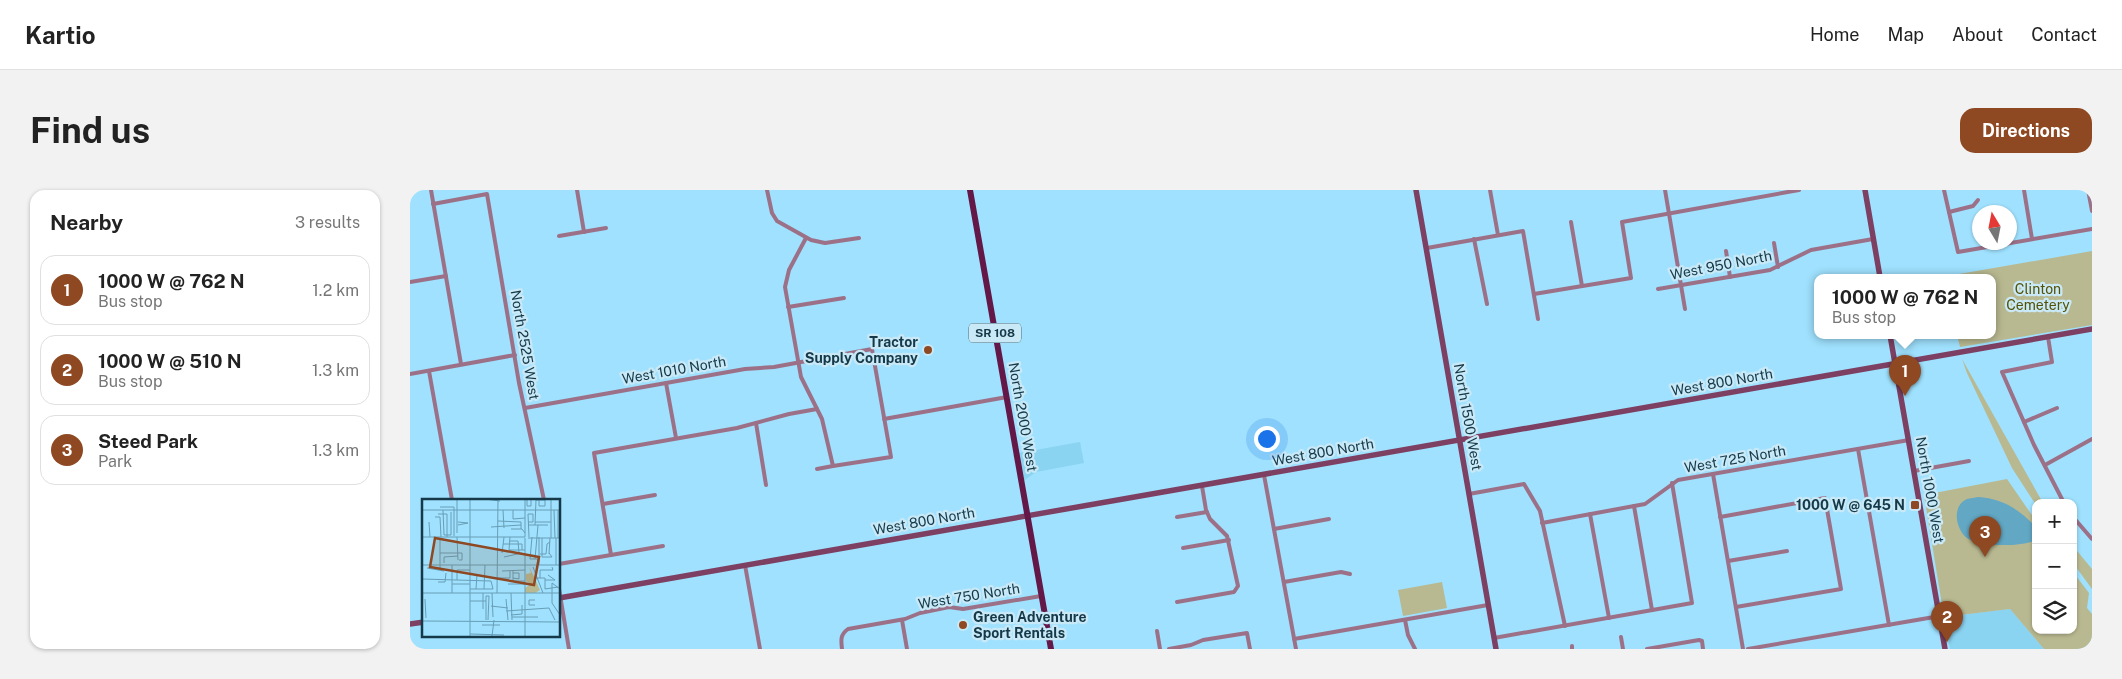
<!DOCTYPE html>
<meta charset="utf-8">
<style>
body{margin:0;font-family:"Public Sans",sans-serif;background:#f2f2f2;color:#222}
.controls{position:absolute;right:15px;bottom:15px;display:grid;overflow:hidden;border-radius:10px;box-shadow:0 1px 4px #0004}
.controls button{width:45px;height:45px;display:grid;place-items:center;padding:0;border:0;border-bottom:1px solid #e0e0e0;background:#fff;color:#222;font:25px sans-serif}
.compass{position:absolute;left:1562px;top:15px;width:45px;height:45px;border-radius:50%;background:#fff;box-shadow:0 1px 4px #0004;rotate:350deg}
.you{position:absolute;left:856px;top:248px;width:18px;height:18px;margin:-12px;border:4px solid #fff;border-radius:50%;background:#1a73e8;box-shadow:0 0 0 8px #1a73e833}
.badge{display:grid;place-items:center;width:32px;height:32px;border-radius:50%;background:#8e4822;color:#fff;font-size:16px;font-weight:700}
.pin{position:absolute;translate:-50% -41px;filter:drop-shadow(0 1px 2px #0008)}
.pin::after{content:'';position:absolute;top:26px;width:18px;height:15px;background:inherit;clip-path:polygon(0 0,100% 0,50% 100%)}
.popup{position:absolute;left:1404px;top:84px;width:182px;height:65px;box-sizing:border-box;display:grid;place-content:center;border-radius:10px;background:#fff;filter:drop-shadow(0 1px 4px #0005);font-size:16px;white-space:nowrap;color:#767676}
.popup b{font-size:19px;color:#222}
.popup::after{content:'';position:absolute;left:50%;top:100%;margin-left:-10px;border:10px solid transparent;border-top-color:#fff}
.list{margin:0;padding:0;list-style:none}
h2{display:flex;justify-content:space-between;align-items:center;height:65px;margin:0;padding:0 20px;font-size:21px}
h2 small{font-size:16px;font-weight:400;color:#767676}
.list li{display:grid;grid-template-columns:32px 1fr auto;gap:15px;align-items:center;box-sizing:border-box;height:70px;margin:0 10px 10px;padding:0 10px;border:1px solid #e0e0e0;border-radius:15px}
.list b{display:block;font-size:19px;white-space:nowrap}
.list p{margin:0;font-size:16px;white-space:nowrap;color:#767676}
.list em{font-size:16px;font-style:normal;color:#767676}
.icon{flex:none;width:28px;height:28px;fill:none;stroke:currentColor;stroke-width:2;stroke-linecap:round;stroke-linejoin:round}
.map{position:relative;flex:none;width:1682px;height:459px;overflow:hidden;border-radius:15px}
header{display:flex;align-items:center;gap:30px;box-sizing:border-box;height:70px;padding:0 25px;background:#fff;border-bottom:1px solid #e0e0e0}
header strong{font-size:24px}
nav{display:flex;gap:28px;margin-inline-start:auto;font-size:18px}
.intro{display:flex;align-items:center;justify-content:space-between;box-sizing:border-box;height:120px;padding:0 30px}
h1{margin:0;font-size:35px}
.button{padding:12px 22px;border-radius:15px;background:#8e4822;color:#fff;font-size:18px;font-weight:700}
main{display:flex;gap:30px;padding:0 30px}
aside{flex:1;background:#fff;border-radius:15px;box-shadow:0 1px 4px #0004}
.map>svg:first-child{display:block}
</style>
<header>
<strong>Kartio</strong>
<nav><a>Home</a><a>Map</a><a>About</a><a>Contact</a></nav>
</header>
<div class="intro"><h1>Find us</h1><a class="button">Directions</a></div>
<main>
<aside>
<h2>Nearby<small>3 results</small></h2>
<ul class="list">
<li><span class="badge">1</span><div><b>1000 W @ 762 N</b><p>Bus stop</p></div><em>1.2 km</em></li>
<li><span class="badge">2</span><div><b>1000 W @ 510 N</b><p>Bus stop</p></div><em>1.3 km</em></li>
<li><span class="badge">3</span><div><b>Steed Park</b><p>Park</p></div><em>1.3 km</em></li>
</ul>
</aside>
<div class="map">
<svg width="1682" height="459" viewBox="0 0 1682 459">
<rect width="100%" height="100%" fill="#9fe1fe"/>
<!-- built -->
<g fill="#8ad3f1">
<path d="M670,252l4,21 -48,9 -17,12 -6,-30z"/>
<path d="M1600,419l34,40h-94l-6,-32z"/>
</g>
<!-- green -->
<g fill="#b9b991">
<path d="M1682,61v74l-132,22 -3,-12h35v-58h-50z"/>
<path d="M1552,169l81,144h-7v2l-24,-37 -45,-95z"/>
<path d="M1597,289l29,42v109h37v-58l16,21 -2,15 5,6v35h-48l-34,-40 -66,8 -20,-122z"/>
<path d="M1663,356l19,23v20l-19,-26z"/>
<path d="M1032,392l5,26 -44,8 -5,-26z"/>
</g>
<!-- water -->
<path fill="#62a7c3" d="M1568,307c24,1 42,13 58,30v13c-14,7 -56,7 -69,-2 -11,-8 -16,-32 0,-39 3,-1 8,-1 11,-2z"/>
<g fill="none" stroke-linecap="round" stroke-linejoin="round">
<!-- street -->
<g stroke="#9c7188" stroke-width="4">
<path d="M21,0l30,174"/>
<path d="M167,0l7,42"/>
<path d="M357,0l5,23 5,8 34,19 14,3 34,-5"/>
<path d="M1080,0l8,45"/>
<path d="M1255,0l20,119"/>
<path d="M1534,0l14,62 134,-23"/>
<path d="M1614,0l8,49"/>
<path d="M1678,0l4,21"/>
<path d="M23,14l54,-10 32,189 25,117"/>
<path d="M1539,22l24,-6 5,-6"/>
<path d="M1161,32l11,64"/>
<path d="M149,46l47,-8"/>
<path d="M396,48l-17,32 -4,17 16,90 21,42 11,47 -16,3"/>
<path d="M1064,49l13,65"/>
<path d="M1364,53l4,24"/>
<path d="M1017,58l96,-17 15,88"/>
<path d="M1316,61l4,26"/>
<path d="M0,92l36,-6"/>
<path d="M1248,99l112,-19 41,-20 62,-11"/>
<path d="M1124,104l97,-16 -9,-56 177,-32"/>
<path d="M378,117l56,-9"/>
<path d="M1638,147l4,25 -50,10 32,73 30,58"/>
<path d="M19,181l23,129"/>
<path d="M0,184l105,-19"/>
<path d="M256,193l10,55"/>
<path d="M115,218l220,-39 29,-2 98,-18 19,108 -58,9"/>
<path d="M474,229l123,-22"/>
<path d="M1614,232l33,-14"/>
<path d="M346,233l10,62"/>
<path d="M1448,259l31,176"/>
<path d="M1635,275l47,-26"/>
<path d="M1504,281l55,-10"/>
<path d="M1303,284l30,175"/>
<path d="M854,285l32,174"/>
<path d="M1059,304l55,-10 16,27 25,115"/>
<path d="M193,314l52,-9"/>
<path d="M1224,316l18,104"/>
<path d="M1180,324l19,104"/>
<path d="M767,327l30,-5"/>
<path d="M1310,327l105,-19 16,91 -105,18"/>
<path d="M1663,327l19,22"/>
<path d="M1132,333l103,-19 33,-24 231,-40"/>
<path d="M864,339l55,-10"/>
<path d="M773,358l46,-8"/>
<path d="M201,365l-17,-102 143,-25 52,-14 28,-5"/>
<path d="M1318,371l59,-10"/>
<path d="M149,374l104,-18"/>
<path d="M335,375l15,84"/>
<path d="M874,392l57,-10 9,2"/>
<path d="M149,399l10,60"/>
<path d="M767,412l57,-10 4,-6 -11,-50 -17,-17 -4,-9 -4,-24"/>
<path d="M492,430l5,29"/>
<path d="M995,430l3,15 7,14"/>
<path d="M747,441l3,18"/>
<path d="M1211,447l2,12"/>
<path d="M1084,448l198,-35 -20,-120"/>
<path d="M884,449l194,-34"/>
<path d="M1162,456v3"/>
<path d="M432,459c-1,-9 -2,-14 6,-20l57,-10 15,-6 29,-6 14,2 78,-13"/>
<path d="M759,459l22,-4 12,-5 44,-7 3,16"/>
<path d="M1237,459l52,-9 3,1 1,8"/>
<path d="M1338,459l192,-33"/>
</g>
<!-- secondary -->
<g stroke="#7d3f62" stroke-width="5.5">
<path d="M1006,0l80,459"/>
<path d="M1455,0l15,87"/>
<path d="M1480,145l55,314"/>
<path d="M149,408l1533,-269"/>
<path d="M0,434l14,-2"/>
</g>
<!-- primary -->
<path stroke="#641848" stroke-width="6" d="M560,0l81,459"/>
</g>
<!-- markers -->
<g fill="#8e4822" stroke="#c9e9f7" stroke-width="2">
<circle cx="518" cy="160" r="5"/>
<rect x="1500" y="310" width="10" height="10" rx="2.5"/>
<circle cx="553" cy="435" r="5"/>
</g>
<g text-anchor="middle" stroke-width="4.5" stroke-linejoin="round" paint-order="stroke">
<!-- shield labels -->
<rect fill="#c9e9f7" stroke="#4b6e7c" stroke-width="1" x="559" y="133.5" width="52" height="19" rx="4"/>
<g font-size="12" font-weight="bold" fill="#153948">
<text x="585" y="147">SR 108</text>
</g>
<!-- street labels -->
<g font-size="14" fill="#153948" stroke="#c9e9f7">
<text transform="translate(1311 75) rotate(-11)" y="5">West 950 North</text>
<text transform="translate(115 155) rotate(80)" y="5">North 2525 West</text>
<text transform="translate(264 180) rotate(-10)" y="5">West 1010 North</text>
<text transform="translate(1312 192) rotate(-10)" y="5">West 800 North</text>
<text transform="translate(613 227) rotate(80)" y="5">North 2000 West</text>
<text transform="translate(1058 227) rotate(80)" y="5">North 1500 West</text>
<text transform="translate(913 262) rotate(-10)" y="5">West 800 North</text>
<text transform="translate(1325 269) rotate(-10)" y="5">West 725 North</text>
<text transform="translate(1520 300) rotate(80)" y="5">North 1000 West</text>
<text transform="translate(514 331) rotate(-10)" y="5">West 800 North</text>
<text transform="translate(559 406) rotate(-9)" y="5">West 750 North</text>
</g>
<!-- park labels -->
<g font-size="14" fill="#555103" stroke="#c9e9f7">
<text x="1628" y="104">Clinton<tspan x="1628" dy="16">Cemetery</tspan></text>
</g>
<!-- poi labels -->
<g font-size="14" font-weight="bold" fill="#153948" stroke="#c9e9f7" text-anchor="end">
<text x="508" y="157">Tractor<tspan x="508" dy="16">Supply Company</tspan></text>
<text x="1495" y="320">1000 W @ 645 N</text>
<text x="563" y="432" text-anchor="start">Green Adventure<tspan x="563" dy="16">Sport Rentals</tspan></text>
</g>
</g>
<!-- overview -->
<g transform="translate(12 309)">
<rect width="138" height="138" fill="#9fe1fe"/>
<path d="M107,67l11,24 -5,3h-10v-5l6,-4 -5,-3v-7l5,-1z" fill="#b9b991"/>
<path fill="none" stroke="#689eb5" stroke-width="1" d="M35,0v34M63,0l15,2M103,0v38M105,0v7h4v-7M129,0v39M114,1h9v6h-6v-7M18,8h14v29M0,11h138M21,11l1,25h7v-23M81,11l1,18M91,11v9l12,-1M132,11l1,28M136,11v28M16,15h9v23M13,18h5l1,20M76,22l23,1v7M7,23l1,15M36,23l10,1 -10,2M106,23h5v-8h-5l1,23M113,23h16M106,26h20M113,26l1,-25M69,28l30,-2M89,30h11l3,4M0,38h103M35,38l1,23M88,38l-1,13h16M110,38l-2,22h9M117,38v28M103,39v55M106,39h32M120,39v19h10l-3,-4M15,40h3v31M87,42h9l1,12M81,45h19v6M18,54h22v7h-3M80,54l2,-16M118,55h6l1,-10 3,-2M127,55l1,-16M82,58l18,-4M113,60l3,-34M22,64v-6l14,-1M0,66h138M134,66v-27M111,68l10,26M5,69l17,3M91,71v11h12M80,72l23,-1M75,79h13v-7M91,79l6,1v-6h-6M113,79h10v11l13,-2M118,79v-8h13l-1,-3M0,80l69,2 2,8h-23M35,81v-10h13M123,81h10l-7,-5M16,83h7l1,-9M30,85h18M86,85h17M54,90l1,-15M62,90l1,-24M138,90l-8,-6v20l8,12M0,94h138M30,94v-28M61,94v16M70,94l1,24M75,94l1,-94M89,94l1,27M3,100l1,19M84,100l2,21M48,102h16M113,106h-6v-5h6M69,107l17,2M84,112l43,-3 6,12M89,116l11,-1v-9M90,118h26M64,121v-24h3M66,121l1,-24M0,122l138,1M60,126h18M48,135l34,1M48,137v-137M70,137l2,-16M103,137v-43"/>
<path fill="#8e4822" fill-opacity="0.15" stroke="#8e4822" stroke-width="2.5" d="M13,39l104,19 -5,28 -104,-18z"/>
<rect width="138" height="138" fill="none" stroke="#153948" stroke-width="2.5"/>
</g>
</svg>
<div class="controls">
<button>+</button>
<button>−</button>
<button><svg class="icon" aria-label="layers" viewBox="0 0 24 24"><path d="M12 4l9 5-9 5-9-5zM3 14l9 5 9-5"/></svg></button>
</div>
<svg class="compass" viewBox="-18 -18 36 36"><path d="M0-13l5 13h-10z" fill="#e53935"/><path d="M0 13l5-13h-10z" fill="#767676"/></svg>
<div class="you"></div>
<div class="pin badge" style="left:1495px;top:206px">1</div>
<div class="popup"><b>1000 W @ 762 N</b>Bus stop</div>
<div class="pin badge" style="left:1537px;top:452px">2</div>
<div class="pin badge" style="left:1575px;top:367px">3</div>
</div>
</main>
